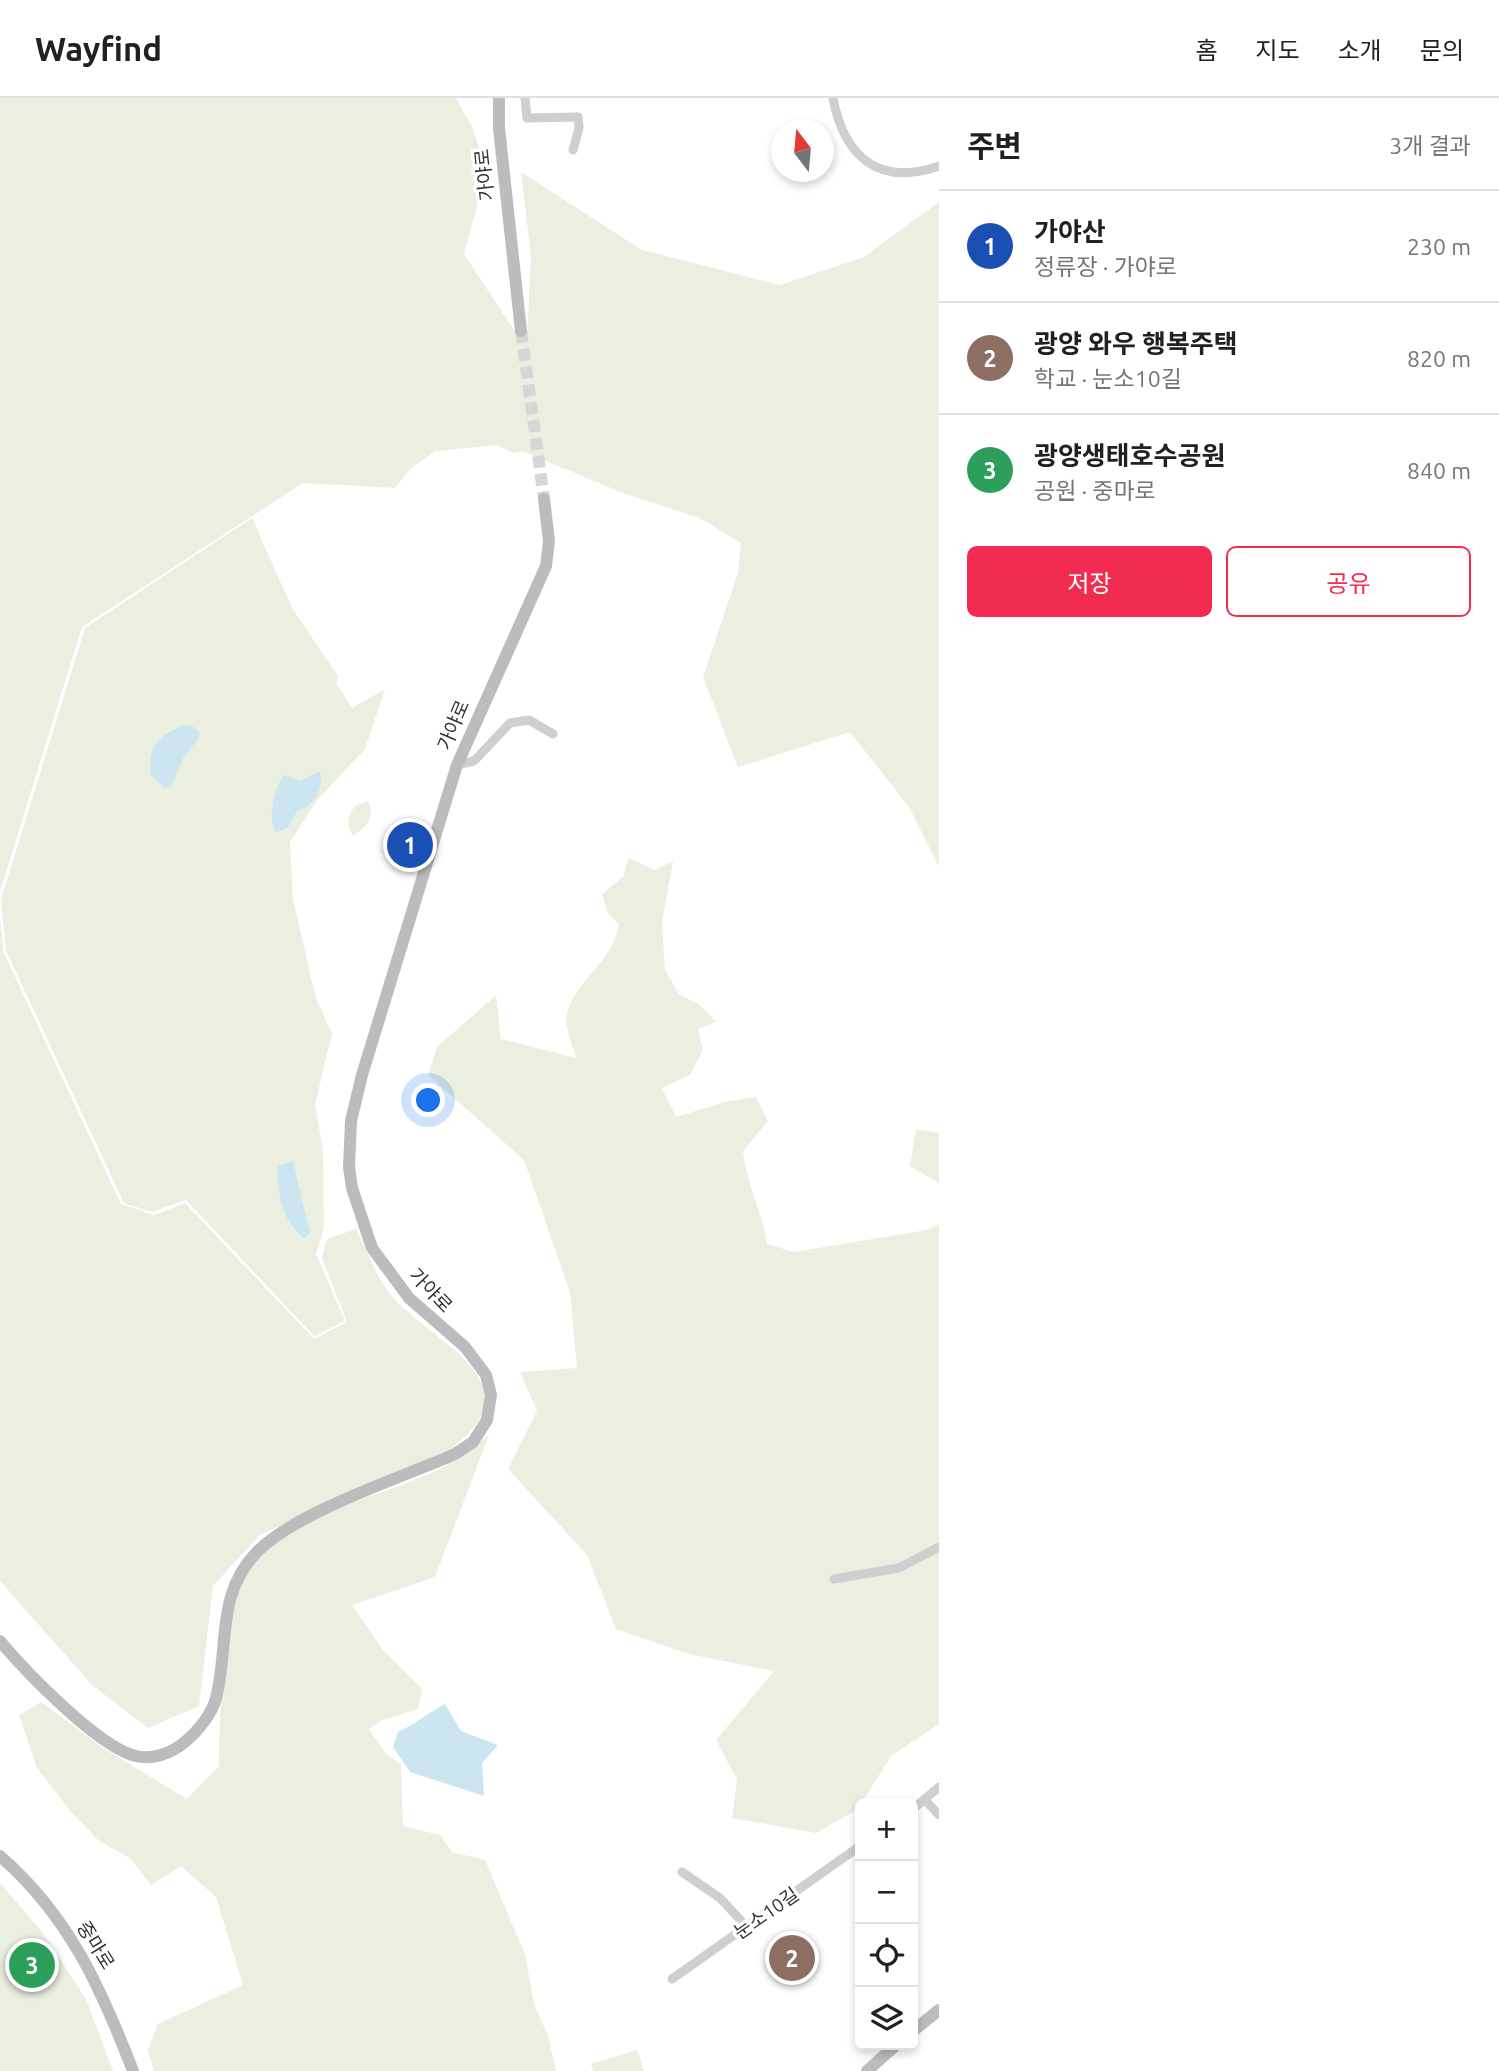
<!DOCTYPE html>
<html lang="ko">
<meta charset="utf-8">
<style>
body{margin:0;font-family:Ubuntu,"Noto Sans KR",sans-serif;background:#f6f6f6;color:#202124}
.controls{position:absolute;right:21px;bottom:21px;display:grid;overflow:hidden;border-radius:10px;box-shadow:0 4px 10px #0003}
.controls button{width:63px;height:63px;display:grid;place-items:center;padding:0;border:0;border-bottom:2px solid #e0e0e0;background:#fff;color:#202124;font:35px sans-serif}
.compass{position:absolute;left:771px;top:21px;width:63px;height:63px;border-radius:50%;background:#fff;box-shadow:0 4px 10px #0003;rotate:344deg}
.you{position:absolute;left:429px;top:1003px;width:24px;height:24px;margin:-18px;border:5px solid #fff;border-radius:50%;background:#1a73e8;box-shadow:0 0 0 10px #1a73e833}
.badge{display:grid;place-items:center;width:46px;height:46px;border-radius:50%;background:#f22b50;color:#fff;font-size:23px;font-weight:700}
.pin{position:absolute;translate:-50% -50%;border:4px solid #fff;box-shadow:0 2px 7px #0006}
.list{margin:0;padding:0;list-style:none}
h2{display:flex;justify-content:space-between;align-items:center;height:91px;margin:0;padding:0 28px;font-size:30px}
h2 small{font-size:23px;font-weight:400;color:#757577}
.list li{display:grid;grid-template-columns:46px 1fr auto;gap:21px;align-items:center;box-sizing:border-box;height:112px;padding:0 28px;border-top:2px solid #e0e0e0}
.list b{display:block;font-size:26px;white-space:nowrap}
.list p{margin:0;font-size:23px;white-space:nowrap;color:#757577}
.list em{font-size:23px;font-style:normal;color:#757577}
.actions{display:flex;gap:14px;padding:21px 28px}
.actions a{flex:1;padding:16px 0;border:2px solid #f22b50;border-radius:10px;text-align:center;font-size:24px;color:#f22b50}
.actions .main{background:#f22b50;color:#fff}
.icon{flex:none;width:38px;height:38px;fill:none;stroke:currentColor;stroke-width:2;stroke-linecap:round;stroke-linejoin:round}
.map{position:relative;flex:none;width:939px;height:1973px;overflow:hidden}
header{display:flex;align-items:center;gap:42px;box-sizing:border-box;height:98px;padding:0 35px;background:#fff;border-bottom:2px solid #e0e0e0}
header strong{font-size:33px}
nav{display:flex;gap:38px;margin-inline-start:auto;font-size:24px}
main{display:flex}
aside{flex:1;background:#fff}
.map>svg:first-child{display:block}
</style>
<header>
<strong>Wayfind</strong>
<nav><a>홈</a><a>지도</a><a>소개</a><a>문의</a></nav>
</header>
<main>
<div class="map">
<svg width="939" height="1973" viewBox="0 0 939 1973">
<rect width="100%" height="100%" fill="#fff"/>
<!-- green -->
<g fill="#eaefe0">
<path d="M0,0h456l15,27 16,44 -23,85 50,76 13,7 4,-81 -10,-84 121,78 138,35 84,-28 75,-55v665l-30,-60 -59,-75 -112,35 -35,-90 35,-104 3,-30 -41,-25 -77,-25 -101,-42 -8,2 -17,-8 -61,6 -25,17 -16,20 -92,-5 -221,144 -82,265z"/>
<path d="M252,420l40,90 46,68 -2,7 16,25 33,-19 -20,60 -47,50 -28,43 3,57 23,100 16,34 -17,72 8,45 1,78 -8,26 29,67 -31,15 -128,-136 -34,12 -28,-9 -118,-252 -5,-52 84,-271z"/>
<path d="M368,703c8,16 -2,27 -15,35 -7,-12 -6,-19 2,-30z"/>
<path d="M628,760l27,12 18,-9 -11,61 3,48 14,24 21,11 16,17 -18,7 5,21 -13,25 -28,13 14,29 49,-15 31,-5 12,24 -25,30c4,36 19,59 24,93l27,8 133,-22 12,-6v500l-48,32 -33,53 -42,24 -84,-15 5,-38 -21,-40 58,-69 -85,-17 -73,-25 -29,-74 -79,-86 29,-58 -17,-39 57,-4 -7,-76 -46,-132 -96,-85 9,-28 59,-52 5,44 75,19c-4,-14 -13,-34 -8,-49 11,-30 45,-49 51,-84l-11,-12 -6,-19 22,-18z"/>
<path d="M0,822l4,33 117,251 33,11 31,-12 129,136 33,-17 -25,-64 5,-19 29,-10c11,21 20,48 35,66 36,45 149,86 61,153l-192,87 -47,51 -14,120 -51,22 -56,-43 -92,-104z"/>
<path d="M916,1031l23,4v50l-29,-17z"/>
<path d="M489,1337l-54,142 -83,28 31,45 39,39 -4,20 -36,11 -13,9 17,25 15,10 2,62 37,9 12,17 33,8 40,94 9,50 14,32 8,35h-402l-6,-21 10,-26 85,-39 -27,-88 -35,-31 -30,19 -20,-26 -33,-19 -27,-28 -34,-44 -18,-53 22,-13 62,46 84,51 32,-33c0,-47 5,-166 34,-202 46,-57 141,-68 202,-103 12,-7 23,-18 34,-26z"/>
<path d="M0,1785l42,49 44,67 27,72h-113z"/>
<path d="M637,1952l7,21h-51l-2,-7z"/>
</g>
<!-- water -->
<g fill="#cbe6f0">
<path d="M183,627l9,1 7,6v6l-16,20 -10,24 -8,7 -15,-15c0,-32 8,-36 33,-49z"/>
<path d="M320,673c3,14 -2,28 -14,36 -5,3 -7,2 -10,6 -7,11 -5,16 -20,19 -9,-16 -2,-43 8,-57l16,6z"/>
<path d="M293,1063l17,72 -6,5c-22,-15 -26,-46 -27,-72z"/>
<path d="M445,1606l16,27 37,14 -16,18 2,33 -74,-24 -17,-25 5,-15c20,-9 29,-19 47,-28z"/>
</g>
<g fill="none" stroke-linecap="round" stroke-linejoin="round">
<!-- secondary-tunnel -->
<path stroke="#d6d6d6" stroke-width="12" stroke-dasharray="12 6" stroke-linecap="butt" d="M521,233l23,168"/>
<!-- street -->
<g stroke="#cfcfcf" stroke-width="9">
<path d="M525,0l2,20 51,-1 1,11 -6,22"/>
<path d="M833,0c11,59 46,89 106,68"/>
<path d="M457,667l17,-4 36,-38 19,-3 24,14"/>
<path d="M834,1481l65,-11 40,-21"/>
<path d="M925,1702l14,15"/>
<path d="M913,1711l26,-22"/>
<path d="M682,1774l38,26 27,29"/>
<path d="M672,1881l188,-133"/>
</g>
<!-- secondary -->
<g stroke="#bcbcbc" stroke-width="12">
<path d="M499,0v30l22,203"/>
<path d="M0,1543c26,31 95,102 132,114 19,6 39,-1 54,-14 12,-10 26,-27 30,-43 13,-50 0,-104 40,-145 39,-41 145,-75 199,-99l18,-12 14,-22 4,-25 -5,-20 -21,-28 -56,-49 -37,-50 -20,-60 -3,-21 2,-46 11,-46 95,-310 89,-199 3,-25 -5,-42"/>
<path d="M0,1758c69,60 101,132 133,215"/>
<path d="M913,1933l26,-21"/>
<path d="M867,1973l29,-26"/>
</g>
</g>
<g text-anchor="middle" stroke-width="7" stroke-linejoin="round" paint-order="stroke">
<!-- street labels -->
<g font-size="19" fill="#323232" stroke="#fff">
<text transform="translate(484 77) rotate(-96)" y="7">가야로</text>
<text transform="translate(453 627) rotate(-67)" y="7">가야로</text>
<text transform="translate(431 1192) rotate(46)" y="7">가야로</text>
<text transform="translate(766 1815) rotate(-35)" y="7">눈소10길</text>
<text transform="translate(96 1847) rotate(58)" y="7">중마로</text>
</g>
</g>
</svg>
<div class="controls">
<button>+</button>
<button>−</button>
<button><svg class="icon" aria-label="locate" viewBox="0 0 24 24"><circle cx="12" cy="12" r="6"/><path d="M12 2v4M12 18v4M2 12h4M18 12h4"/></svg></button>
<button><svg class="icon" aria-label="layers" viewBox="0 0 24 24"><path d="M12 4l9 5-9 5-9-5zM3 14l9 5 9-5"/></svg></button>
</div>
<svg class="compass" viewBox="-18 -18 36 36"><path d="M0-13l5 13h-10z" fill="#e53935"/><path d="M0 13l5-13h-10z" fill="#757577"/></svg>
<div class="you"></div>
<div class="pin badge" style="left:410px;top:747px;background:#1a4fb4">1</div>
<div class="pin badge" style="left:792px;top:1860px;background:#8d6e63">2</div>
<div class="pin badge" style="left:32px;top:1867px;background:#2e9e5b">3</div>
</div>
<aside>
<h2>주변<small>3개 결과</small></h2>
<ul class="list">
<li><span class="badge" style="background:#1a4fb4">1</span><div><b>가야산</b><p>정류장 · 가야로</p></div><em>230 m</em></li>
<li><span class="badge" style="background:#8d6e63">2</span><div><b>광양 와우 행복주택</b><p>학교 · 눈소10길</p></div><em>820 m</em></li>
<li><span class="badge" style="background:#2e9e5b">3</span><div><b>광양생태호수공원</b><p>공원 · 중마로</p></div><em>840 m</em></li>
</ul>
<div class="actions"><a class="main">저장</a><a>공유</a></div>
</aside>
</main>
